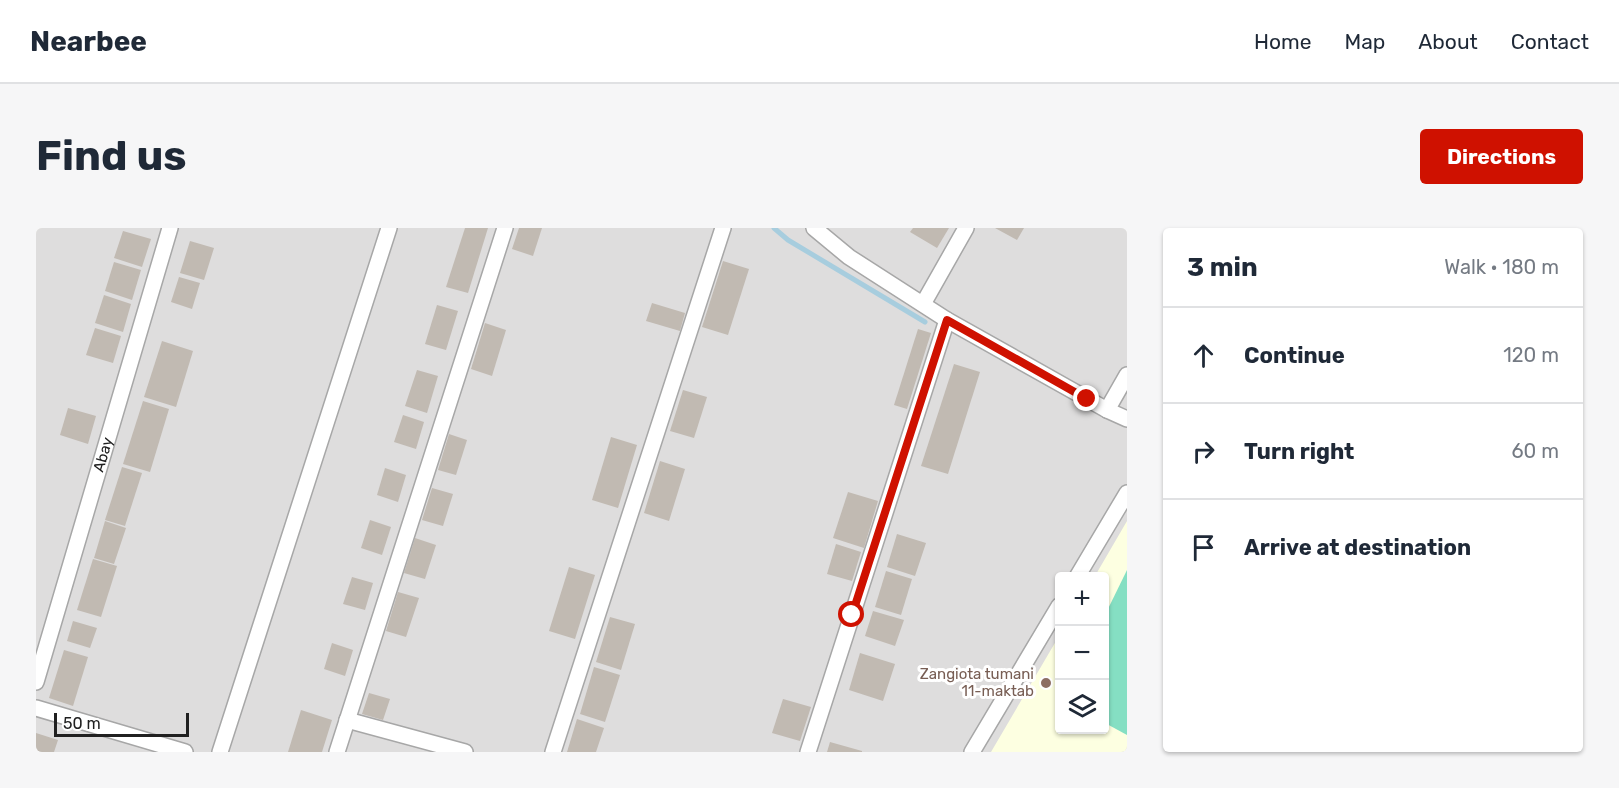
<!DOCTYPE html>
<meta charset="utf-8">
<style>
body{margin:0;font-family:Rubik,sans-serif;background:#f6f6f7;color:#1f2937}
.controls{position:absolute;right:18px;bottom:18px;display:grid;overflow:hidden;border-radius:6px;box-shadow:0 2px 4px #0004}
.controls button{width:54px;height:54px;display:grid;place-items:center;padding:0;border:0;border-bottom:2px solid #e0e1e3;background:#fff;color:#1f2937;font:30px sans-serif}
.scale{position:absolute;left:18px;bottom:15px;width:135px;box-sizing:border-box;padding-left:6px;border:3px solid #202020;border-top:0;font-size:16px;line-height:21px;white-space:nowrap;color:#202020;-webkit-text-stroke:4px #fff;paint-order:stroke}
.stop{position:absolute;width:18px;height:18px;margin:-14px;border:4px solid #cf1100;border-radius:50%;background:#fff}
.stop.end{background:#cf1100;border-color:#fff;box-shadow:0 2px 6px #0008}
.list{margin:0;padding:0;list-style:none}
h2{display:flex;justify-content:space-between;align-items:center;height:78px;margin:0;padding:0 24px;font-size:26px}
h2 small{font-size:20px;font-weight:400;color:#747a83}
.list li{display:grid;grid-template-columns:39px 1fr auto;gap:18px;align-items:center;box-sizing:border-box;height:96px;padding:0 24px;border-top:2px solid #e0e1e3}
.list b{display:block;font-size:22px;white-space:nowrap}
.list em{font-size:20px;font-style:normal;color:#747a83}
.icon{flex:none;width:33px;height:33px;fill:none;stroke:currentColor;stroke-width:2;stroke-linecap:round;stroke-linejoin:round}
.map{position:relative;flex:none;width:1091px;height:524px;overflow:hidden;border-radius:6px}
header{display:flex;align-items:center;gap:36px;box-sizing:border-box;height:84px;padding:0 30px;background:#fff;border-bottom:2px solid #e0e1e3}
header strong{font-size:28px}
nav{display:flex;gap:33px;margin-inline-start:auto;font-size:21px}
.intro{display:flex;align-items:center;justify-content:space-between;box-sizing:border-box;height:144px;padding:0 36px}
h1{margin:0;font-size:42px}
.button{padding:15px 27px;border-radius:6px;background:#cf1100;color:#fff;font-size:21px;font-weight:700}
main{display:flex;gap:36px;padding:0 36px}
aside{flex:1;background:#fff;border-radius:6px;box-shadow:0 2px 4px #0004}
.map>svg:first-child{display:block}
</style>
<header>
<strong>Nearbee</strong>
<nav><a>Home</a><a>Map</a><a>About</a><a>Contact</a></nav>
</header>
<div class="intro"><h1>Find us</h1><a class="button">Directions</a></div>
<main>
<div class="map">
<svg width="1091" height="524" viewBox="0 0 1091 524">
<rect width="100%" height="100%" fill="#f0eee6"/>
<!-- residential -->
<path fill="#dedddd" fill-rule="evenodd" d="M0,0h1091v524h-1091zM1023,349h45v153h-45z"/>
<!-- education -->
<path fill="#fdffe1" d="M1091,293v231h-136l68,-116v94h45v-153l-9,-1z"/>
<!-- pitch -->
<path fill="#85dfc3" d="M1091,342v165l-22,-12v-108z"/>
<g fill="none" stroke-linecap="round" stroke-linejoin="round">
<!-- stream -->
<path stroke="#a7cdde" stroke-width="5" d="M738,0l14,12 137,82"/>
</g>
<!-- building -->
<g fill="#c1bab2">
<path d="M429,0h23l-20,65 -22,-6z"/>
<path d="M483,0h23l-9,28 -21,-7z"/>
<path d="M877,0h36l-12,20 -27,-16z"/>
<path d="M959,0h29l-7,12z"/>
<path d="M87,3l28,8 -9,28 -28,-9z"/>
<path d="M154,13l24,7 -10,32 -24,-7z"/>
<path d="M687,33l26,8 -21,66 -26,-8z"/>
<path d="M78,34l27,8 -9,30 -27,-9z"/>
<path d="M143,49l21,6 -8,26 -21,-7z"/>
<path d="M68,67l27,9 -8,28 -28,-9z"/>
<path d="M616,75l33,10 -5,18 -34,-10z"/>
<path d="M401,77l21,6 -12,39 -21,-6z"/>
<path d="M449,95l21,7 -14,46 -21,-7z"/>
<path d="M59,100l26,8 -8,27 -27,-8z"/>
<path d="M882,101l13,4 -24,76 -13,-4z"/>
<path d="M126,113l31,10 -17,56 -32,-10z"/>
<path d="M918,136l26,8 -32,102 -27,-8z"/>
<path d="M381,142l21,6 -11,37 -22,-7z"/>
<path d="M647,162l24,7 -13,41 -24,-7z"/>
<path d="M107,173l26,8 -19,63 -27,-8z"/>
<path d="M32,180l28,8 -8,28 -28,-9z"/>
<path d="M367,187l21,7 -8,27 -22,-7z"/>
<path d="M413,206l18,6 -11,35 -18,-5z"/>
<path d="M575,209l26,8 -19,63 -26,-8z"/>
<path d="M624,233l25,8 -16,52 -25,-8z"/>
<path d="M86,239l20,6 -17,53 -20,-6z"/>
<path d="M349,240l21,7 -8,27 -21,-7z"/>
<path d="M396,260l21,6 -10,32 -21,-6z"/>
<path d="M812,264l30,9 -14,47 -31,-10z"/>
<path d="M334,292l21,7 -9,28 -21,-7z"/>
<path d="M69,293l21,7 -12,36 -20,-6z"/>
<path d="M861,306l29,9 -11,33 -28,-9z"/>
<path d="M379,310l21,7 -11,34 -21,-6z"/>
<path d="M800,316l25,8 -9,29 -25,-7z"/>
<path d="M57,331l24,7 -16,51 -24,-7z"/>
<path d="M533,339l26,8 -20,64 -26,-8z"/>
<path d="M850,343l26,8 -11,36 -26,-8z"/>
<path d="M316,349l21,6 -8,27 -22,-6z"/>
<path d="M362,364l21,6 -13,39 -20,-6z"/>
<path d="M837,383l31,9 -9,26 -30,-10z"/>
<path d="M574,389l25,7 -14,46 -25,-8z"/>
<path d="M37,393l24,7 -7,20 -23,-7z"/>
<path d="M296,415l21,7 -8,26 -21,-7z"/>
<path d="M28,422l24,7 -15,49 -24,-8z"/>
<path d="M824,425l35,11 -12,37 -34,-11z"/>
<path d="M558,439l26,8 -15,47 -25,-8z"/>
<path d="M333,465l21,6 -7,21 -21,-6z"/>
<path d="M747,471l28,8 -11,34 -28,-8z"/>
<path d="M265,482l31,10 -10,32h-34z"/>
<path d="M541,491l27,9 -8,24h-29z"/>
<path d="M0,505l22,7 -4,12h-18z"/>
<path d="M794,514l32,9v1h-35z"/>
</g>
<g fill="none" stroke-linecap="round" stroke-linejoin="round">
<defs>
<g id="minor">
<path d="M778,0l35,29 98,63 160,90 20,9"/>
<path d="M887,76l43,-76"/>
<path d="M1071,182l20,-35"/>
<path d="M1041,349l50,-84"/>
<path id="s1" d="M0,454l134,-454"/>
<path d="M0,480l149,44"/>
<path d="M311,492l118,32"/>
<path d="M184,524l169,-524"/>
<path d="M301,524l168,-524"/>
<path d="M517,524l170,-524"/>
<path d="M772,524l139,-432"/>
<path d="M936,524l87,-146"/>
</g>
</defs>
<!-- minor casing -->
<use href="#minor" stroke="#a7a7a7" stroke-width="18"/>
<!-- minor -->
<use href="#minor" stroke="#fff" stroke-width="15"/>
</g>
<g fill="none" stroke-linecap="round" stroke-linejoin="round">
<!-- route -->
<path stroke="#cf1100" stroke-width="8" d="M816,387l95,-295 140,79"/>
</g>
<!-- markers -->
<circle fill="#8d6e63" stroke="#fff" stroke-width="2" cx="1010" cy="455" r="6"/>
<g text-anchor="middle" stroke-width="6" stroke-linejoin="round" paint-order="stroke">
<!-- street labels -->
<g font-size="15" fill="#202020" stroke="#fff">
<text dy="5" stroke="none"><textPath href="#s1" startOffset="237">Abay</textPath></text>
</g>
<!-- education labels -->
<g font-size="15" fill="#785e54" stroke="#fff" text-anchor="end">
<text x="998" y="451">Zangiota tumani<tspan x="998" dy="17">11-maktab</tspan></text>
</g>
</g>
</svg>
<div class="controls">
<button>+</button>
<button>−</button>
<button><svg class="icon" aria-label="layers" viewBox="0 0 24 24"><path d="M12 4l9 5-9 5-9-5zM3 14l9 5 9-5"/></svg></button>
</div>
<div class="scale">50 m</div>
<div class="stop" style="left:816px;top:387px"></div>
<div class="stop end" style="left:1051px;top:171px"></div>
</div>
<aside>
<h2>3 min<small>Walk · 180 m</small></h2>
<ul class="list">
<li><svg class="icon" aria-label="ahead" viewBox="0 0 24 24"><path d="M12 20V5M6 11l6-6 6 6"/></svg><div><b>Continue</b></div><em>120 m</em></li>
<li><svg class="icon" aria-label="right" viewBox="0 0 24 24"><path d="M7 20v-9h11M14 6l5 5-5 5"/></svg><div><b>Turn right</b></div><em>60 m</em></li>
<li><svg class="icon" aria-label="arrive" viewBox="0 0 24 24"><path d="M6 21V4h12l-3 4 3 4H6"/></svg><div><b>Arrive at destination</b></div></li>
</ul>
</aside>
</main>
